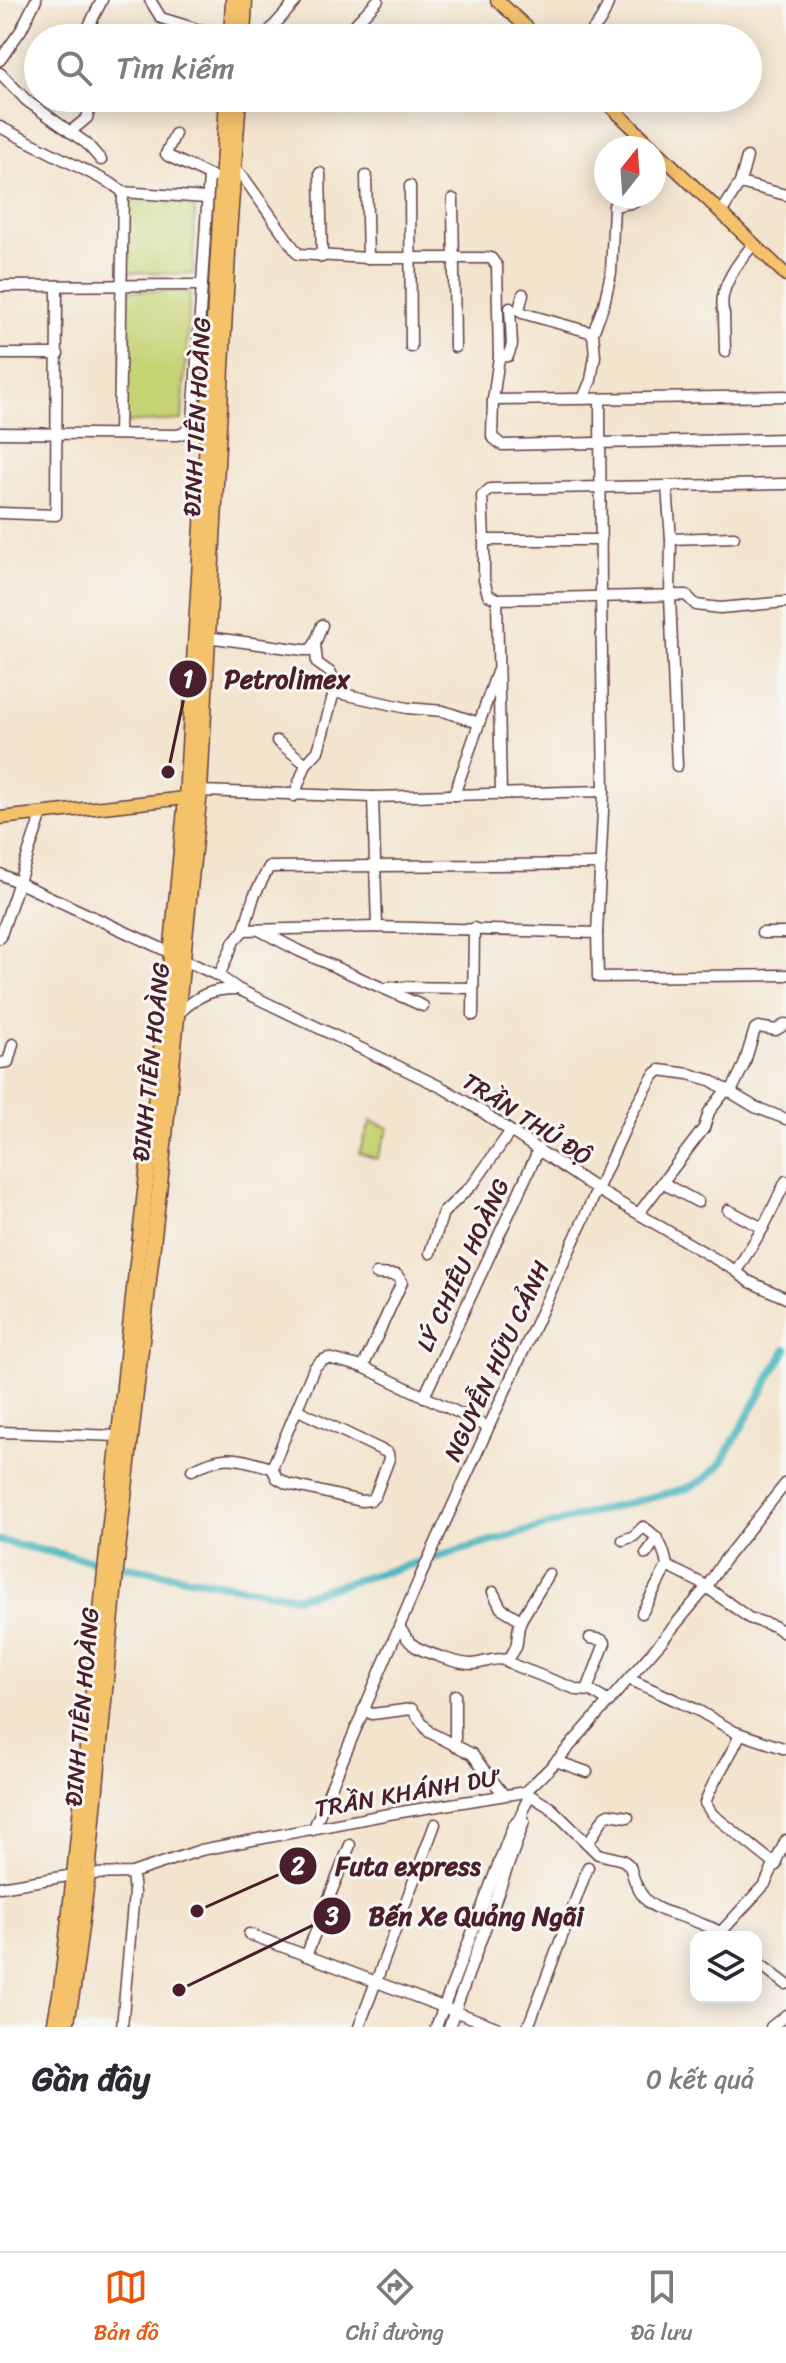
<!DOCTYPE html>
<html lang="vi">
<meta charset="utf-8">
<style>
body{margin:0;font-family:Sriracha,sans-serif;background:#f7f7f7;color:#2b2b33}
.controls{position:absolute;right:24px;bottom:24px;display:grid;overflow:hidden;border-radius:16px;box-shadow:0 4px 20px #0003}
.controls button{width:72px;height:72px;display:grid;place-items:center;padding:0;border:0;border-bottom:2px solid #e1e1e2;background:#fff;color:#2b2b33;font:40px sans-serif}
.compass{position:absolute;left:594px;top:136px;width:72px;height:72px;border-radius:50%;background:#fff;box-shadow:0 4px 20px #0003;rotate:17deg}
.list{margin:0;padding:0;list-style:none}
h2{display:flex;justify-content:space-between;align-items:center;height:104px;margin:0;padding:0 32px;font-size:34px}
h2 small{font-size:26px;font-weight:400;color:#7c7c81}
.icon{flex:none;width:44px;height:44px;fill:none;stroke:currentColor;stroke-width:2;stroke-linecap:round;stroke-linejoin:round}
.map{position:relative;flex:none;width:786px;height:2027px;overflow:hidden}
.search{position:absolute;background:#fff;box-shadow:0 4px 20px #0003;left:24px;right:24px;top:24px;height:88px;display:flex;align-items:center;gap:20px;box-sizing:border-box;padding:0 28px;border-radius:44px;color:#7c7c81;font-size:30px}
.sheet{height:224px;background:#fff}
nav{display:flex;justify-content:space-around;align-items:center;box-sizing:border-box;height:112px;border-top:2px solid #e1e1e2;background:#fff;font-size:22px;color:#7c7c81}
nav a{display:grid;justify-items:center;gap:4px}
nav .on{color:#ea580c}
.map>svg:first-child{display:block}
</style>
<div class="map">
<svg width="786" height="2027" viewBox="0 0 786 2027">
<rect width="100%" height="100%" fill="#f6f6f2"/>
<filter id="ink" filterUnits="userSpaceOnUse"><feTurbulence type="fractalNoise" baseFrequency=".0125" numOctaves="2"/><feDisplacementMap in="SourceGraphic" scale="16" xChannelSelector="R" yChannelSelector="G"/><feConvolveMatrix kernelMatrix="1 2 1 2 8 2 1 2 1" color-interpolation-filters="sRGB"/></filter>
<filter id="wash" filterUnits="userSpaceOnUse"><feTurbulence type="fractalNoise" baseFrequency=".006" numOctaves="4" result="noise"/><feDisplacementMap in="SourceGraphic" scale="32" xChannelSelector="R" yChannelSelector="G"/><feGaussianBlur stdDeviation="1.8" result="paint"/><feColorMatrix in="noise" values="0 0 0 0 0 0 0 0 0 0 0 0 0 0 0 0 0 1.4 0 .05"/><feComposite in="paint" operator="in"/></filter>
<g filter="url(#wash)">
<rect width="100%" height="100%" fill="#f3e4ce"/>
<!-- green -->
<g fill="#c6d375" stroke="#887950" stroke-width="2">
<path d="M126,197l69,3 -2,74 -69,-2z"/>
<path d="M122,291h68l-8,129 -61,3z"/>
<path d="M371,1121l18,7 -12,31 -18,-6z"/>
</g>
<g fill="none" stroke-linecap="round" stroke-linejoin="round">
<!-- canal -->
<path stroke="#43b3bd" stroke-width="8" d="M0,1541l98,21 199,35 297,-85 94,-24 15,-8 17,-15 66,-116"/>
</g>
</g>
<g filter="url(#ink)">
<g fill="none" stroke-linecap="round" stroke-linejoin="round">
<defs>
<g id="minor">
<path d="M150,0l11,18 65,20"/>
<path d="M83,38l19,-38"/>
<path d="M263,38l34,-38"/>
<path d="M342,38l36,-38"/>
<path d="M586,38c11,-12 19,-22 23,-38"/>
<path d="M0,60l21,-30 15,-30"/>
<path d="M0,73l27,28 59,42 15,17"/>
<path d="M93,99l13,2 9,-3"/>
<path d="M0,127l112,57 11,8 83,6"/>
<path d="M70,132l17,-14 6,-20"/>
<path d="M175,134l-9,20 2,2 45,21"/>
<path d="M233,167l11,11 54,76 70,4h123l6,8 2,91 -6,43 -1,37 10,8 284,-6"/>
<path d="M320,173l2,84"/>
<path d="M366,176l2,82"/>
<path d="M740,183l7,-26"/>
<path d="M410,186l1,161"/>
<path d="M453,199l2,148"/>
<path d="M721,213l19,-30 46,12"/>
<path d="M0,286l201,-1"/>
<path d="M523,294l-4,16 3,3 71,20"/>
<path d="M725,352l-1,-38c-8,-23 15,-53 29,-69"/>
<path d="M0,354h58"/>
<path d="M499,357l9,-1 4,-11 -2,-37"/>
<path d="M583,399l8,-19 4,-24 -2,-23 11,-29 7,-31 3,-67 21,-4 6,-6"/>
<path d="M493,400l293,-4"/>
<path d="M600,400l1,198 3,193 -7,142 1,44 188,-2"/>
<path d="M0,433l177,2 7,-2 9,-11 16,-246"/>
<path d="M119,434l4,-242"/>
<path d="M667,487l4,52 -1,57 7,170"/>
<path d="M0,513l56,2 1,-229"/>
<path d="M671,539l63,-2"/>
<path d="M484,540h117"/>
<path d="M497,599l-9,-4 -4,-15v-40l-2,-44 8,-7 296,-5"/>
<path d="M207,637l96,13h7l5,-6 2,19 14,10 2,6 -4,9 5,4"/>
<path d="M315,644l7,-19"/>
<path d="M277,741l29,23"/>
<path d="M200,791l173,6 231,-6"/>
<path d="M501,794l-4,-195 189,-4 10,10 24,3 66,-6"/>
<path d="M454,795l43,-123"/>
<path d="M294,796l12,-32 12,-13 16,-59 73,16 36,3 36,12"/>
<path d="M373,797l4,130"/>
<path d="M0,874l171,79"/>
<path d="M244,930l10,-34 15,-29 332,-3"/>
<path d="M261,931l38,20 124,55"/>
<path d="M762,933h24"/>
<path d="M0,938l42,-125"/>
<path d="M184,960l35,16 19,13 205,99 38,23 115,78 140,82 12,10 38,17"/>
<path d="M219,976l15,-35 10,-11 133,-3 220,6"/>
<path d="M390,987l83,1"/>
<path d="M178,1014c19,-18 32,-25 58,-25"/>
<path d="M473,1015l1,-87"/>
<path d="M0,1063l8,-1 5,-18"/>
<path d="M731,1092l13,-27 11,-36 3,-2 18,3 10,-6"/>
<path d="M663,1181l7,6 28,15"/>
<path d="M728,1210l35,18"/>
<path d="M639,1213l65,-85 5,-16 18,-23"/>
<path d="M430,1253l13,-40 31,-30 36,-51"/>
<path d="M736,1271l27,-43 23,-47"/>
<path d="M363,1367l39,-85 -5,-7 -21,-1"/>
<path d="M424,1397l115,-248"/>
<path d="M0,1432l119,4"/>
<path d="M272,1468l42,-100 7,-7 7,-3 35,9 125,60"/>
<path d="M192,1470c35,-18 44,-12 80,-2l5,10 11,6 73,17 10,-1 4,-4 14,-37 -1,-6 -90,-43"/>
<path d="M623,1540l11,-4 9,-9c16,9 21,22 24,39l34,17 48,35 25,8 12,8"/>
<path d="M646,1554l11,-16"/>
<path d="M493,1592l8,16 20,12"/>
<path d="M642,1613l25,-47"/>
<path d="M399,1627c5,7 10,16 17,20 11,6 45,18 57,17 19,-2 24,-11 43,2l62,24 13,1 18,11"/>
<path d="M507,1660c16,-17 7,-23 14,-40l28,-46"/>
<path d="M629,1679l70,32 36,21 51,17"/>
<path d="M587,1690l18,-47 -3,-3 -12,-2"/>
<path d="M455,1695v51"/>
<path d="M363,1710l9,4 40,-5 17,23 43,22 32,41"/>
<path d="M740,1734c-9,24 -27,44 -35,69l7,11 64,51"/>
<path d="M556,1761l31,11"/>
<path d="M525,1792l26,16 47,46 25,6 7,6c13,51 34,41 74,59 9,3 16,6 22,12"/>
<path d="M313,1830l108,-255 212,-464 21,-36 6,-5 29,4 21,6 45,27 31,12"/>
<path d="M588,1844l16,-27 5,-3 19,3"/>
<path d="M88,1874l44,-1 69,-23 188,-36 136,-22 29,-28 106,-121 46,-55 17,-26 63,-79"/>
<path d="M0,1887l74,-12"/>
<path d="M721,1932l44,-48 21,-44"/>
<path d="M249,1934l247,93"/>
<path d="M306,1956l44,-111"/>
<path d="M756,1961l30,23"/>
<path d="M122,2027l12,-134 -2,-20"/>
<path d="M359,2027l76,-203"/>
<path d="M436,2027l77,-201 9,-10"/>
<path d="M449,2027l75,-205c-4,-11 1,-17 6,-27"/>
<path d="M528,2027l60,-160"/>
<path d="M771,2027l15,-12"/>
</g>
<g id="major">
<path d="M497,0l41,38"/>
<path d="M602,98l184,177"/>
<path d="M0,818l186,-20"/>
</g>
<g id="highway">
<path d="M231,38l2,-38"/>
<path d="M243,38l2,-38"/>
<path d="M54,2027l7,-38 13,-114 59,-577 34,-301 19,-199 41,-700"/>
<path d="M66,2027l7,-39 15,-114 30,-324 43,-375 39,-384 29,-557 10,-136"/>
</g>
</defs>
<!-- minor casing -->
<use href="#minor" stroke="#633d43" stroke-width="13"/>
<!-- major casing -->
<use href="#major" stroke="#633d43" stroke-width="15"/>
<!-- highway casing -->
<use href="#highway" stroke="#633d43" stroke-width="17"/>
<!-- minor -->
<use href="#minor" stroke="#fff" stroke-width="10"/>
<!-- major -->
<use href="#major" stroke="#f3c26a" stroke-width="12"/>
<!-- highway -->
<use href="#highway" stroke="#f3c26a" stroke-width="14"/>
</g>
</g>
<g text-anchor="middle" stroke-width="6" stroke-linejoin="round" paint-order="stroke">
<!-- street labels -->
<g font-size="24" fill="#4a1f2b" stroke="#f6f6f2">
<text transform="translate(197 417) rotate(-87)" y="8">ĐINH TIÊN HOÀNG</text>
<text transform="translate(151 1062) rotate(-84)" y="8">ĐINH TIÊN HOÀNG</text>
<text transform="translate(527 1119) rotate(33)" y="8">TRẦN THỦ ĐỘ</text>
<text transform="translate(463 1265) rotate(-65)" y="8">LÝ CHIÊU HOÀNG</text>
<text transform="translate(497 1361) rotate(-65)" y="8">NGUYỄN HỮU CẢNH</text>
<text transform="translate(82 1707) rotate(-85)" y="8">ĐINH TIÊN HOÀNG</text>
<text transform="translate(407 1793) rotate(-10)" y="8">TRẦN KHÁNH DƯ</text>
</g>
</g>
<!-- callouts -->
<path fill="none" stroke="#4a1f2b" stroke-width="3" d="M168 772L188 679M197 1911L298 1866M179 1990L332 1916"/>
<g fill="#4a1f2b" stroke="#f6f6f2" stroke-width="3">
<circle cx="168" cy="772" r="8"/>
<circle cx="197" cy="1911" r="8"/>
<circle cx="179" cy="1990" r="8"/>
<circle cx="188" cy="679" r="20"/>
<circle cx="298" cy="1866" r="20"/>
<circle cx="332" cy="1916" r="20"/>
</g>
<g font-size="24" text-anchor="middle" font-weight="bold" fill="#fff">
<text x="188" y="687">1</text>
<text x="298" y="1874">2</text>
<text x="332" y="1924">3</text>
</g>
<g font-size="26" text-anchor="middle" font-weight="bold" fill="#4a1f2b" stroke="#f6f6f2" stroke-width="6" stroke-linejoin="round" paint-order="stroke">
<text x="287" y="688">Petrolimex</text>
<text x="408" y="1875">Futa express</text>
<text x="476" y="1925">Bến Xe Quảng Ngãi</text>
</g>
</svg>
<div class="controls">
<button><svg class="icon" aria-label="layers" viewBox="0 0 24 24"><path d="M12 4l9 5-9 5-9-5zM3 14l9 5 9-5"/></svg></button>
</div>
<svg class="compass" viewBox="-18 -18 36 36"><path d="M0-13l5 13h-10z" fill="#e53935"/><path d="M0 13l5-13h-10z" fill="#7c7c81"/></svg>
<div class="search"><svg class="icon" aria-label="search" viewBox="0 0 24 24"><circle cx="10" cy="10" r="6"/><path d="M15 15l6 6"/></svg>Tìm kiếm</div>
</div>
<section class="sheet">
<h2>Gần đây<small>0 kết quả</small></h2>
<ul class="list">
</ul>
</section>
<nav>
<a class="on"><svg class="icon" aria-label="map" viewBox="0 0 24 24"><path d="M3 6l6-2 6 2 6-2v14l-6 2-6-2-6 2zM9 4v14M15 6v14"/></svg>Bản đồ</a>
<a><svg class="icon" aria-label="directions" viewBox="0 0 24 24"><path d="M12 3l9 9-9 9-9-9zM9 14v-3h6M13 9l2 2-2 2"/></svg>Chỉ đường</a>
<a><svg class="icon" aria-label="saved" viewBox="0 0 24 24"><path d="M7 4h10v16l-5-4-5 4z"/></svg>Đã lưu</a>
</nav>
